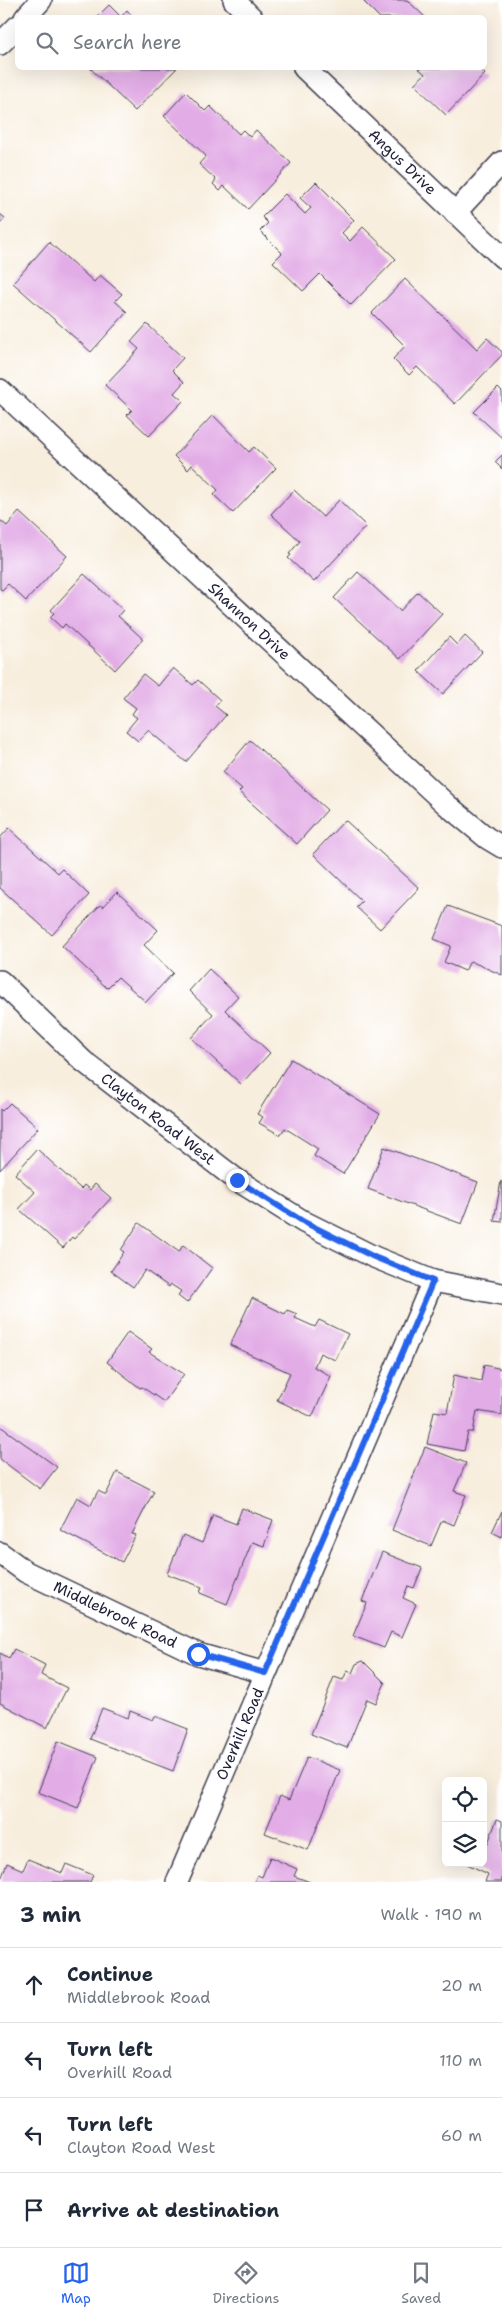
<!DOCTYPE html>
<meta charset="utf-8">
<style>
body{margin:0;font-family:"Shantell Sans",sans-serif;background:#f6f6f7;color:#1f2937}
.controls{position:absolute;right:15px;bottom:15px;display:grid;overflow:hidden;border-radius:8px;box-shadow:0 5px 20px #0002}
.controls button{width:45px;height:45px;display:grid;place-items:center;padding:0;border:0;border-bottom:1px solid #e0e1e3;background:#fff;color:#1f2937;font:25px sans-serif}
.stop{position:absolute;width:15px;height:15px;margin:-11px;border:4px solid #2563eb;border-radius:50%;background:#fff}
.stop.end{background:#2563eb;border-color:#fff;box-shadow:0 1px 5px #0008}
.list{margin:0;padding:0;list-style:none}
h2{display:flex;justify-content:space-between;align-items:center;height:65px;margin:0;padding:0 20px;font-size:21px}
h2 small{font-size:16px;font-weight:400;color:#747a83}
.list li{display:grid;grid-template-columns:32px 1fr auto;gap:15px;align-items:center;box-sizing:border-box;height:75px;padding:0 20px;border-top:1px solid #e0e1e3}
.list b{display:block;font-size:19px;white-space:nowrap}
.list p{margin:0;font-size:16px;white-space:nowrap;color:#747a83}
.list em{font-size:16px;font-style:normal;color:#747a83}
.icon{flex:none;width:28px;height:28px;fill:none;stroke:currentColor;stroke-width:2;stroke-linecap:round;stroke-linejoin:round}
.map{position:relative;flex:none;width:502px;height:1882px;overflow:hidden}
.search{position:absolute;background:#fff;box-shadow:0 5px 20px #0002;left:15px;right:15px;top:15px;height:55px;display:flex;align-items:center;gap:12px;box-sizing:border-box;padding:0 18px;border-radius:8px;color:#747a83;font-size:19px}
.sheet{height:365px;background:#fff}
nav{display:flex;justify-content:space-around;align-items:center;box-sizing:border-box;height:70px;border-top:1px solid #e0e1e3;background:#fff;font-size:14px;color:#747a83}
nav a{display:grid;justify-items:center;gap:2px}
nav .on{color:#2563eb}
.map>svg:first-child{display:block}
</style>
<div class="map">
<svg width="502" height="1882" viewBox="0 0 502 1882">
<rect width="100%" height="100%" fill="#fff"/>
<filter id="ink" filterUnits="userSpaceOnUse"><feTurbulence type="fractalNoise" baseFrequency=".02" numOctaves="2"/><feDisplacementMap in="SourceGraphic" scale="10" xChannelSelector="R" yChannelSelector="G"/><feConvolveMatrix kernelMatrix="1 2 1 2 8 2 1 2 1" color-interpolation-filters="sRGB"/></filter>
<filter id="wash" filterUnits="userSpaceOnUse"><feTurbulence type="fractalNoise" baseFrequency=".0096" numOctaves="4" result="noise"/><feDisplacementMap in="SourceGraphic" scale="20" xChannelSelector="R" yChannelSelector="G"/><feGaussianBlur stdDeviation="1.12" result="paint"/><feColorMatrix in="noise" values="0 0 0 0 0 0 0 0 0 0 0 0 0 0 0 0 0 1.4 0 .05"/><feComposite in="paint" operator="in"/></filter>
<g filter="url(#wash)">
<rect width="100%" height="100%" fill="#f8eede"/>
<g id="blocks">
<!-- building -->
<g fill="#e2ace6">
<path d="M366,0h41l19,18h-46l-16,-16z"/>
<path d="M109,5l12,12 6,-7 7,8h-38z"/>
<path d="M90,68h87l-42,43z"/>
<path d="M418,68h60l7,6 -39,41 -32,-31 11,-10z"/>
<path d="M186,92l19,19 5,-5 29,28 4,-4 7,7 6,-7 35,33 -43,46 -24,-23 -4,5 -7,-7 3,-4 -17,-16 7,-8 -42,-40z"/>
<path d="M316,182l38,38 -12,13 8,8 13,-14 33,32 -45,46 -31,-31 -17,17 -30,-29 9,-9 -22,-22 8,-8 -6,-6 23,-23 20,20 6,-6 -11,-10z"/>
<path d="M0,214l5,4 -5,6z"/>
<path d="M49,242l45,40 6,-7 22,19 -7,7 12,11 -36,40 -78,-69z"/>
<path d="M405,279l72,70 10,-11 15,14v3l-47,49 -38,-37 -8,8 -16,-16 12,-13 -33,-33z"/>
<path d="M147,324l36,34 -11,12 12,12 -10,11 9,8 -34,35 -22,-21 5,-5 -27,-25 34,-36 -8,-7z"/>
<path d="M498,388l4,4v46l-28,-26z"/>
<path d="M213,415l36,37 5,-5 22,21 -43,45 -19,-18 4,-5 -26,-25 -4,5 -14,-14z"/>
<path d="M502,455v14l-7,-7z"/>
<path d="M294,490l29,27 16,-17 27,26 -52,56 -26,-24 3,-3 -2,-1 11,-13 -29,-27z"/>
<path d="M19,512l48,44 -41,45 -18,-17 -6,6 -2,-1v-69l7,6z"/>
<path d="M358,572l42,39 18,-19 24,22 -42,45 -66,-61z"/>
<path d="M84,574l39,36 -5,6 25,23 -28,31 -50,-46 -3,4 -12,-11 4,-4 -3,-3z"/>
<path d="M465,636l17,16 -39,42 -25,-23 31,-34 8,8z"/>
<path d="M173,668l20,17 5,-5 22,20 -5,6 11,9 -40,47 -38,-32 -10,11 -12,-10 11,-13 -5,-4 4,-6 -13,-10 20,-24 15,12z"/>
<path d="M250,740l77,70 -30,34 -58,-52 3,-3 -19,-17z"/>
<path d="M345,820l74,68 -39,41 -24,-22 6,-6 -49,-47z"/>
<path d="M9,828l49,45 4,-4 27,26 -37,40 -52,-47v-50z"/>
<path d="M117,892l41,38 -14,15 29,28 -27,29 -28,-25 -11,11 -45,-42 38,-41 3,2z"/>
<path d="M448,906l54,20v49l-32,-14 -5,10 -21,-9 7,-16 -17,-7z"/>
<path d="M209,969l29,27 -13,14 45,43 -29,31 -50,-46 22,-24 -24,-23z"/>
<path d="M291,1059l89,55 -37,60 -29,-18 4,-7 -33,-21 -5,7 -21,-12 4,-6 -6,-3z"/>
<path d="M10,1103l28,25 -38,42v-61l2,2z"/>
<path d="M384,1147l94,35 -16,42 -94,-35z"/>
<path d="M37,1149l44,40 3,-4 6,5 5,-6 16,14 -37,41 -2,-2 -9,11 -44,-39 16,-17 -20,-18z"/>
<path d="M501,1181l1,1v40l-8,-1z"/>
<path d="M139,1223l40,29 4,-7 29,23 -25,35 -9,-7 3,-5 -11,-7 -1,3 -24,-17 -12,17 -22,-16 13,-19 -3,-2z"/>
<path d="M252,1298l33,16 2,-4 10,4 -2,4 20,9 4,-7 29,14 -13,26 -15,-7 -6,14 17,9 -19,41 -35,-17 13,-27 -60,-28z"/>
<path d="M128,1332l24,17 -3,3 35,22 -20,28 -22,-15 -2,1 -33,-26z"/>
<path d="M484,1365l18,4v46l-25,-4 -4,21h-5l-4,19 -37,-7 7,-33 13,2 7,-38 27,6z"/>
<path d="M0,1426l57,41 -17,22 -40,-30z"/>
<path d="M425,1447l41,16 -12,28 12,4 -12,30 -12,-5 -11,26 -39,-16z"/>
<path d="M117,1472l37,19 -22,43 4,1 -14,27 -62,-32 17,-33 14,8 7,-14 8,4z"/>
<path d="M242,1508l31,12 -9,26 -12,-4 -25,62 -27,-11 2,-6 -35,-13 16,-39 19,8 11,-28 23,9z"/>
<path d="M502,1511v26l-10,-5z"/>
<path d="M382,1552l40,16 -8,20 -6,-2 -5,12 13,6 -14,33 -11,-5 -7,16 -31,-12 14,-33 -5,-2z"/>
<path d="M14,1649l31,16 -4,10 26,13 -20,40 -47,-25v-50l9,5z"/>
<path d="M363,1661l22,22 -9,20 -9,-4 -20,49 -36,-14 23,-57 9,3 4,-9 5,2 4,-9z"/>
<path d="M102,1708l26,10 2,-7 23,9 2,-4 33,13 -15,42 -83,-32z"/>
<path d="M58,1741l40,16 -20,51 -40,-16z"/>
<path d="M307,1757l33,13 -32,80 -43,-17 15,-37 9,4z"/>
<path d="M497,1819l5,2v61h-17l3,-8 -23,-11h18v-22l5,2z"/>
<path d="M270,1857l27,12 -3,7 16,6h-56l3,-7 5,2z"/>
<path d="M28,1859l34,14 4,-9 27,11 -3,7h-90l7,-19 16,7z"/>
</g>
</g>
</g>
<g filter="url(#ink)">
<use href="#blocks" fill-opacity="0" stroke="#424153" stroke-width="1"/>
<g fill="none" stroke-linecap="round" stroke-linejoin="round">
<defs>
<g id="minor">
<path d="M234,0l18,18"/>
<path d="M25,18l16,-18"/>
<path d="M0,44l18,-18"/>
<path id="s1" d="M304,68l198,189"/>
<path d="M455,213l47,-51"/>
<path id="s2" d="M0,390l447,415 40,33 15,9"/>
<path id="s3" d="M0,981l83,80 154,119 67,42 70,35 59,24 69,13"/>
<path id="s4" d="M0,1553l26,19 172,82 67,19"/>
<path id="s5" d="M177,1882l256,-601"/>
</g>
</defs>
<!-- minor casing -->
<use href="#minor" stroke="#424153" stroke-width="24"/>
<!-- minor -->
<use href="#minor" stroke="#fff" stroke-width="21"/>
</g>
</g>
<g fill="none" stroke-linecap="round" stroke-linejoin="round" filter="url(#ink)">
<!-- route -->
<path stroke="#2563eb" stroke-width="6" d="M198,1654l67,19 168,-392 -59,-24 -70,-35 -67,-42"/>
</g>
<g text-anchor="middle" stroke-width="4" stroke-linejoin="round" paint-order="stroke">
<!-- street labels -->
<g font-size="15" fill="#22223b" stroke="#fff">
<text dy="5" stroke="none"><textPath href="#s1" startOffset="136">Angus Drive</textPath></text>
<text dy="5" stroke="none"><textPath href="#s2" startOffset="340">Shannon Drive</textPath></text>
<text dy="5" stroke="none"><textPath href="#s3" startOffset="210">Clayton Road West</textPath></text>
<text dy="5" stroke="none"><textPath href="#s4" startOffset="131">Middlebrook Road</textPath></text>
<text dy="5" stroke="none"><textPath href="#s5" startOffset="161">Overhill Road</textPath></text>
</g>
</g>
</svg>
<div class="controls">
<button><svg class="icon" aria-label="locate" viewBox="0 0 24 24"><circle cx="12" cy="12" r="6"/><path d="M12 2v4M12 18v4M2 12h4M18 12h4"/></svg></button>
<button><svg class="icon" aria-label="layers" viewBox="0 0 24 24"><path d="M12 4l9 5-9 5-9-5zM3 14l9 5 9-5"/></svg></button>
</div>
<div class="stop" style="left:198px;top:1654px"></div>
<div class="stop end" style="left:237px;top:1180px"></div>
<div class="search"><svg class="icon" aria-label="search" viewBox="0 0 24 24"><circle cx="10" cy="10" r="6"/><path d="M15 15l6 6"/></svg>Search here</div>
</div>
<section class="sheet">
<h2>3 min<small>Walk · 190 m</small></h2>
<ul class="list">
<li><svg class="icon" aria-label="ahead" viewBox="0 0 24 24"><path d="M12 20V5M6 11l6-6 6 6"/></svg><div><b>Continue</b><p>Middlebrook Road</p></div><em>20 m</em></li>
<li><svg class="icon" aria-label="left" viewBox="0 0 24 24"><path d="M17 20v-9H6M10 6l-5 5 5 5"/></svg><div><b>Turn left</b><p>Overhill Road</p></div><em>110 m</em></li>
<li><svg class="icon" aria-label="left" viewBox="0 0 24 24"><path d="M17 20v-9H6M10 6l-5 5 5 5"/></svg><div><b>Turn left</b><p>Clayton Road West</p></div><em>60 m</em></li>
<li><svg class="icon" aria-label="arrive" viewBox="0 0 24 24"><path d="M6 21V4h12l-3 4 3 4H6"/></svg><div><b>Arrive at destination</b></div></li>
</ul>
</section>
<nav>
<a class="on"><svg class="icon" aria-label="map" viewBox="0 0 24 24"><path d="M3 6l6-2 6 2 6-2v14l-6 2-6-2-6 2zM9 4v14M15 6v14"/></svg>Map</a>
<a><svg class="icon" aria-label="directions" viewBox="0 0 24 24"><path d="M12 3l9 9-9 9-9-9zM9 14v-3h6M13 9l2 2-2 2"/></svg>Directions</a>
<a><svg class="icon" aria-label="saved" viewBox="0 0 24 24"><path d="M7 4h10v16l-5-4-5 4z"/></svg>Saved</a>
</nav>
